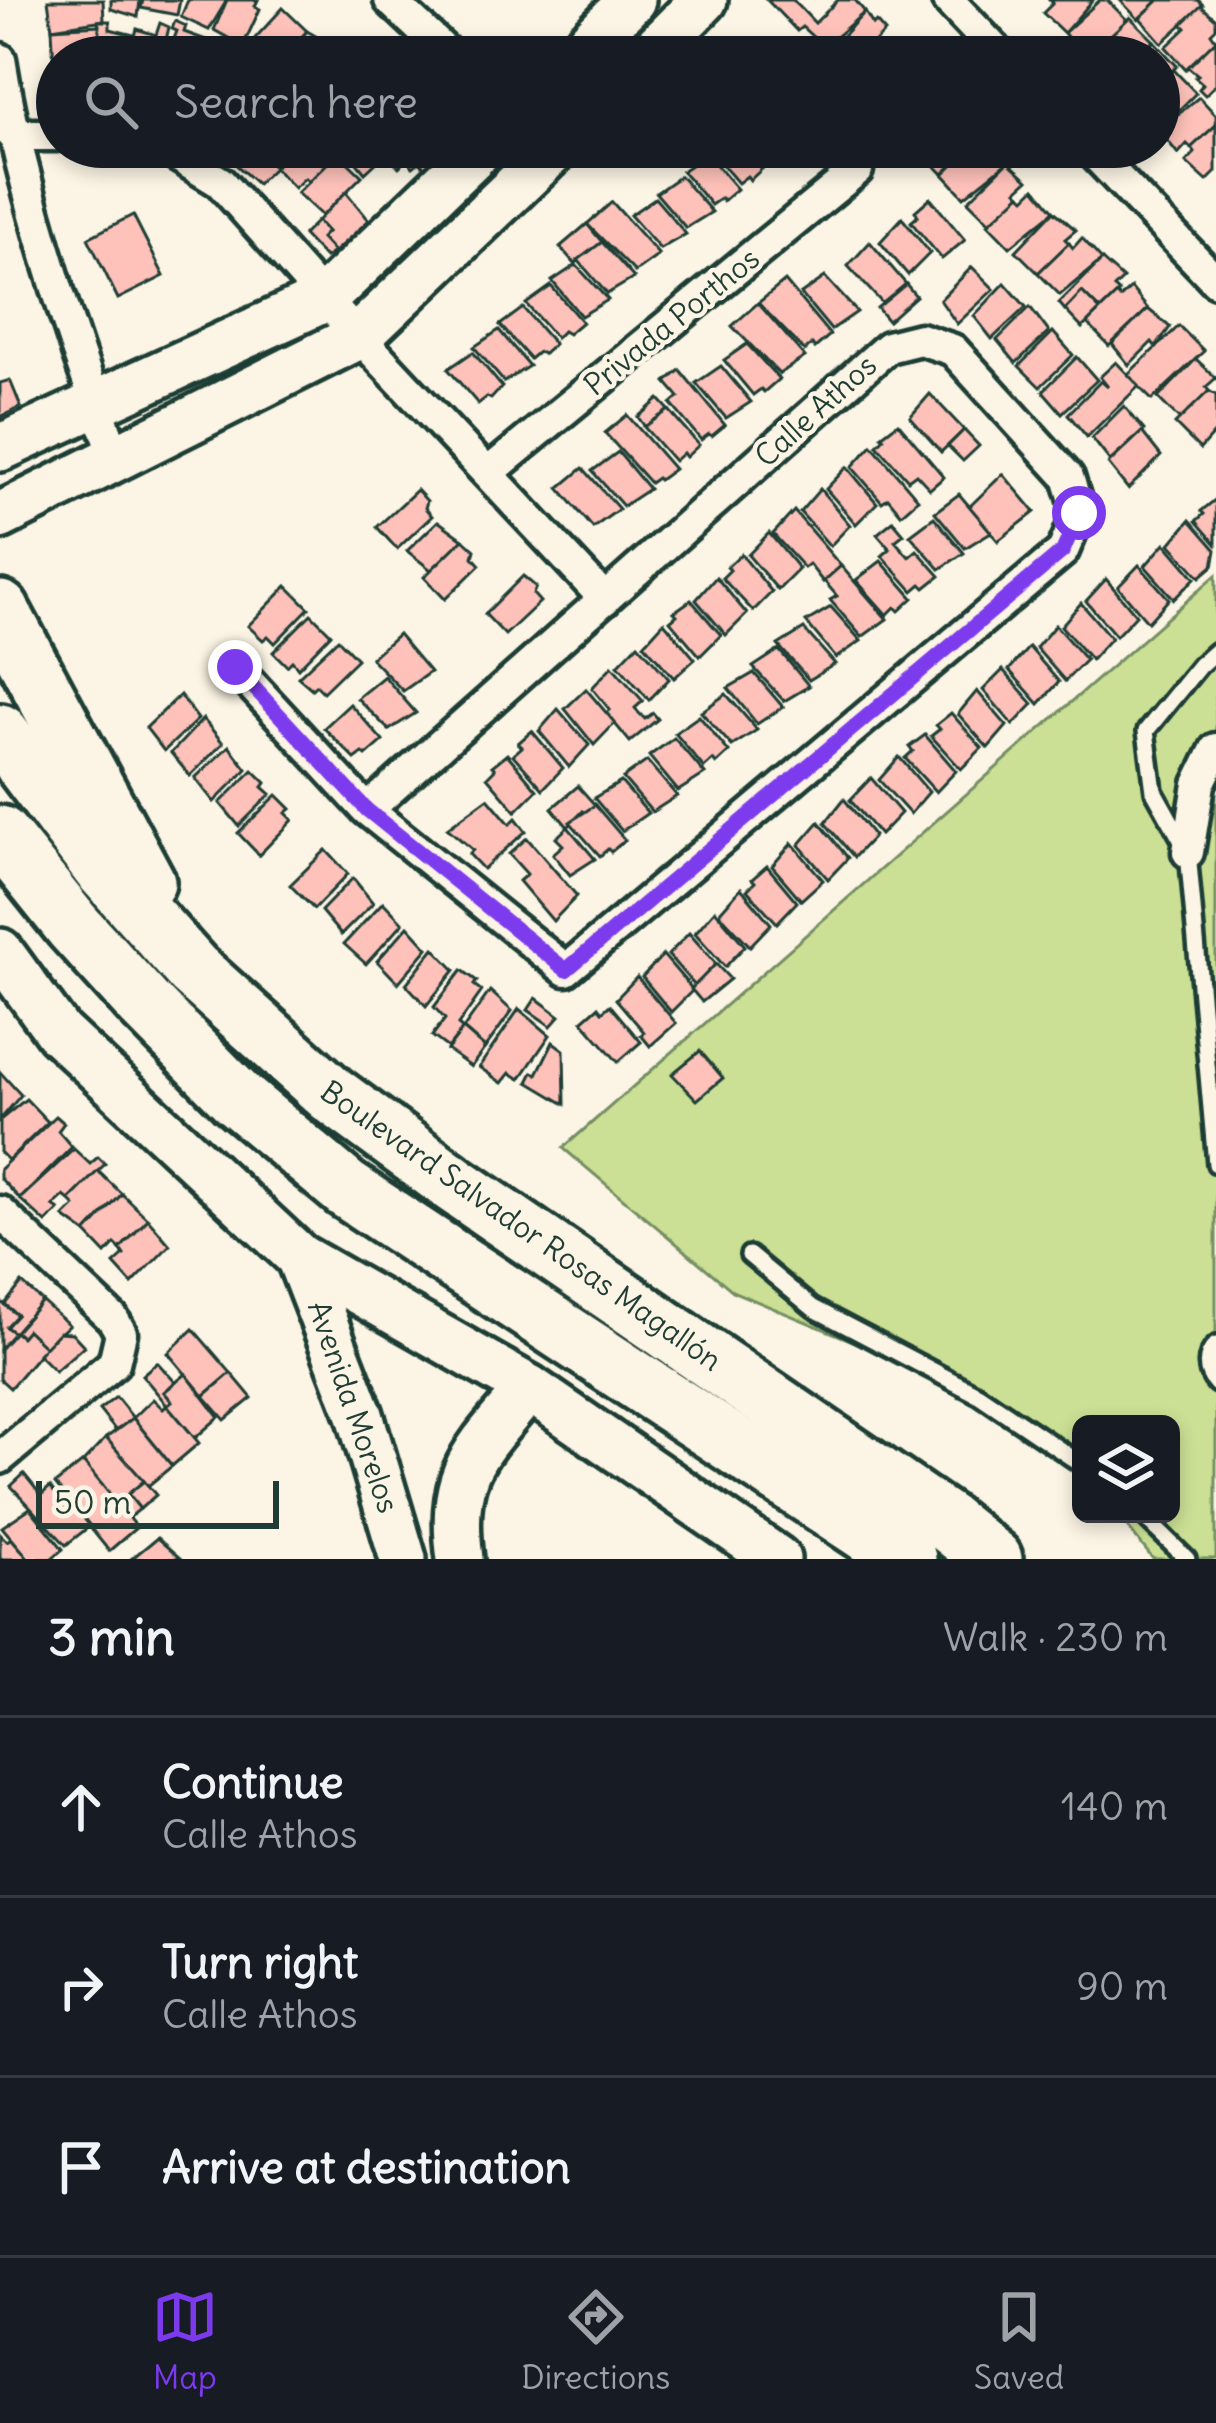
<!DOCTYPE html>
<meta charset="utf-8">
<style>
body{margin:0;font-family:Delius,sans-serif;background:#242831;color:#f1f3f6}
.controls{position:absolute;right:36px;bottom:36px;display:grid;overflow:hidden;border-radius:18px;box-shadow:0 6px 18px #0003}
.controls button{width:108px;height:108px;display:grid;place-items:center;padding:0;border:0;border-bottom:3px solid #363941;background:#171b24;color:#f1f3f6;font:60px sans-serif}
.scale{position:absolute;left:36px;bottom:30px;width:243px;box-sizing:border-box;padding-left:12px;border:6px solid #1f3d34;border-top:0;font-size:33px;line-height:42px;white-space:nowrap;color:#1f3d34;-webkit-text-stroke:9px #fcf5e5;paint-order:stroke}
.stop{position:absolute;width:36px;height:36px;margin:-27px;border:9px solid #7c3aed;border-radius:50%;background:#fff}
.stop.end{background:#7c3aed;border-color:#fff;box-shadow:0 3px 12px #0008}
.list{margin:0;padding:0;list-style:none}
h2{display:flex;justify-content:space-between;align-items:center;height:156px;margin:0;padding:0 48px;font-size:51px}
h2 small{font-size:39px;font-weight:400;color:#9ea1a6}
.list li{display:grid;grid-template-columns:78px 1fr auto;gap:36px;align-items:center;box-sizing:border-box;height:180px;padding:0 48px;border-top:3px solid #363941}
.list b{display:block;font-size:45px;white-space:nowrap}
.list p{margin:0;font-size:39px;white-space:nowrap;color:#9ea1a6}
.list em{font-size:39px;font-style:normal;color:#9ea1a6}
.icon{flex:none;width:66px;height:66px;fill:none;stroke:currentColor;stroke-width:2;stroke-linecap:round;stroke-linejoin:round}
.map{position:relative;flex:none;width:1216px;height:1559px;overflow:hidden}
.search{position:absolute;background:#171b24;box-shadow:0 6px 18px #0003;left:36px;right:36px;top:36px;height:132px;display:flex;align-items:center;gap:30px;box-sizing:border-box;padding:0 42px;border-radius:66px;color:#9ea1a6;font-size:45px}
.sheet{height:696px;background:#171b24}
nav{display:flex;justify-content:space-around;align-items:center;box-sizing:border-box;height:168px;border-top:3px solid #363941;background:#171b24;font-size:33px;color:#9ea1a6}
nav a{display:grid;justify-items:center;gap:6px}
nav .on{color:#7c3aed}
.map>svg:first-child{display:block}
</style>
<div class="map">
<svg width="1216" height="1559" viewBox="0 0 1216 1559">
<rect width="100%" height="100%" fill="#fcf5e5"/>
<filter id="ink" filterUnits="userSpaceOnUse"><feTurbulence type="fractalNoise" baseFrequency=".00833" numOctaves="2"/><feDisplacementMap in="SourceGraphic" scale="24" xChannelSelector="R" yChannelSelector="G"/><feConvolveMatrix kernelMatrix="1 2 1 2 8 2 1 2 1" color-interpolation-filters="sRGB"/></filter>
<g filter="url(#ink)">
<!-- green -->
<path fill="#cbe095" stroke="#758e64" stroke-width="3" d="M1216,575v984h-63l-36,-45h54v-90h-90v46l-18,-22 -169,-90 -160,-66 -171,-144z"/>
<!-- building -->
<g fill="#fec2ba" stroke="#1f3d34" stroke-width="3">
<path d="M48,0h55l1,20 -52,8z"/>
<path d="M111,0h29l-2,17 -27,-8z"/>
<path d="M143,0h37l-3,15 -36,-7z"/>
<path d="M188,0h39l-18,30 -28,-13z"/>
<path d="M227,0h31l-3,6 5,3 -17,37 -29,-16z"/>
<path d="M767,0h26l22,23 23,-23h17l10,12 -41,35 -22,-20 -5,4z"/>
<path d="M1050,0h43l-29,33 -21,-20 10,-10z"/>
<path d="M1100,0h7l20,20 -31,29 -3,-4 -12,10 -17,-22z"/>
<path d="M1120,0h39l-21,19z"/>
<path d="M1159,0h39l5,5 -41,38 -22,-25z"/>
<path d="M1201,6l15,13v9l-5,5 5,7 -30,29 -20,-22 20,-19 -4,-4z"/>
<path d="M283,8l24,23 -25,26h-27l-10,-8z"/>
<path d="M865,12l8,13 3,-3 9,10 -10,10 4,5 -11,10h-45z"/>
<path d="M1130,17l24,24 -16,16h-41l3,-3 -4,-5z"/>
<path d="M98,21h12v8l24,6 -7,22h-18v-9l-9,-1z"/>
<path d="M175,21l11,5 -2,6 22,8 -6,17h-38l2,-6 5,1 8,-21 -5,-2z"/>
<path d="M160,23l9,4 -7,30h-33l8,-28 19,6z"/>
<path d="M99,25l1,22 9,1v9h-52l-3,11 -2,-40z"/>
<path d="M307,31l26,15 7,8 -54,3z"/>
<path d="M1216,40v44l-11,11 -6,-6 4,-5 -8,-7 3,-2 -10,-8z"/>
<path d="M1154,41l23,25 -18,18v-27h-21z"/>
<path d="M1174,70l22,23 -37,37v-46z"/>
<path d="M1199,97l17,18v10l-25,23 -4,-4 -9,10 -19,-24z"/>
<path d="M1216,125v47l-9,9 -21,-19 9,-9 -4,-5z"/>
<path d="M245,147h11l19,20 -18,17 -26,-24z"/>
<path d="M256,147h40l-21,20z"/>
<path d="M298,147h34l6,6 -29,29 -4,-4 -11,10 -20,-21z"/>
<path d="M344,147h49l-28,26z"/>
<path d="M393,147h44l10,10 -17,16 -11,-11 -6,5 -7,-7 -7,7 -13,-13z"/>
<path d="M745,147l18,21 -13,12 -3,-4 -9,7 -29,-34z"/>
<path d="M925,147h47l-29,27 -22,-23z"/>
<path d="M972,147h25l11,15 -44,35 -21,-23z"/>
<path d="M338,153l24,23 -40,40 -25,-23z"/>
<path d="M707,154l30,35 -14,12 -2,-3 -10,7 -29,-34z"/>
<path d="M1008,162l20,18 -11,10 4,4 -31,29 -22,-22z"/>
<path d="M680,176l32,36 -26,16 -30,-35z"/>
<path d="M1035,188l19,23 -44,36 -22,-23 33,-30 4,4z"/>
<path d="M346,192l23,28 -35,32 -13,-14 6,-6 -10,-11z"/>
<path d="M655,198l31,36 -26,15 -30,-34z"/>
<path d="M930,198l35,42 -23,19 -31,-37 7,-6 -3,-5z"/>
<path d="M612,202l47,53 -24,17 -48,-48z"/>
<path d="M1054,211l22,19 -11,9 4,4 -31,30 -22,-22z"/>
<path d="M133,215l31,61 -46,23 -30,-61z"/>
<path d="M902,218l28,35 -22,22 -28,-33z"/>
<path d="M317,221l10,11 -6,6 13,14 -9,6 -22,-23z"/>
<path d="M587,224l15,18 -27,22 -15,-17z"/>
<path d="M1082,238l20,22 -42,35 -22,-22 31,-30 4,5z"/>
<path d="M602,242l32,36 -27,16 -29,-34z"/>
<path d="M870,242l36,42 -23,20 -35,-38z"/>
<path d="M1102,260l21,19 -9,9 5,4 -19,18 -18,-18 -17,18 -6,-7z"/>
<path d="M576,265l32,35 -27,16 -29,-35z"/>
<path d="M972,267l22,22 -37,35 -17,-24z"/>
<path d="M825,277l32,35 -26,18 -30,-36z"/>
<path d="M785,281l45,54 -15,13 -3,-4 -7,7 -47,-48z"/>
<path d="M1005,283l21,24 -34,32 -18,-23z"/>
<path d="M906,284l10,12 -28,25 -11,-13z"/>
<path d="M551,286l31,36 -14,12 -5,-3 -7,7 -30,-34z"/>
<path d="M1131,288l17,21 -39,37 -22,-23 30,-29 3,4z"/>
<path d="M1082,292l18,18 -18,18 -17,-18z"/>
<path d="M758,303l47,54 -26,17 -47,-48z"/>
<path d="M1030,307l19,25 -33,31 -19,-23z"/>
<path d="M523,308l31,36 -10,10 -6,-2 -8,7 -30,-34z"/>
<path d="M1148,309l22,18 -14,20 -4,-5 -23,23 -17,-21z"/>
<path d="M1179,326l25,25 -52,49 -25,-25z"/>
<path d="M499,330l30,36 -25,16 -30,-35z"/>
<path d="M1053,332l20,23 -33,32 -21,-21z"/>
<path d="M747,344l32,35 -15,13 -3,-3 -8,6 -29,-35z"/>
<path d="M473,352l29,35 -11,12 -4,-2 -9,7 -30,-35z"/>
<path d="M1077,357l20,23 -35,33 -19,-22z"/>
<path d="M1196,359l20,19 -10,9 3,4 -29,29 -22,-22z"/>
<path d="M1116,362l23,24 -52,51 -19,-23 33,-33 7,6 -8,-10z"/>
<path d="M721,366l30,36 -25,16 -30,-35z"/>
<path d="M680,370l45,55 -13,11 -3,-2 -8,6 -30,-36 8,-7 -13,-15z"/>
<path d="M10,380l11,27 -21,10v-34z"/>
<path d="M1209,391l7,4v36l-16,18 -25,-25z"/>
<path d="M930,394l34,36 -23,22 -31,-35z"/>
<path d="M659,399l10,11 -24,17 -7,-10z"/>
<path d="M1124,406l20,24 -34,31 -18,-23z"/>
<path d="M669,410l30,35 -13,12 -3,-4 -9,8 -30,-34z"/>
<path d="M627,415l47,54 -15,11 -2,-2 -7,5 -45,-50z"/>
<path d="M898,423l46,54 -14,12 -14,-15 -8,6 -31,-35 7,-7 -3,-2z"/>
<path d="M964,430l15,16 -16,15 -15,-15z"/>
<path d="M1142,432l19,24 -33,33 -20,-25z"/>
<path d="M872,445l46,54 -17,15 -13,-16 -6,4 -30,-35z"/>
<path d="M618,452l31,37 -26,17 -31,-35z"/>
<path d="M847,467l30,36 -21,21 -30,-35z"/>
<path d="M583,468l36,41 -26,19 -34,-40z"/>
<path d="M1003,474l32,38 -37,29 -29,-34z"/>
<path d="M820,489l30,36 -20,21 -30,-34z"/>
<path d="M417,490l10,11 -2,7 7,8 -35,33 -20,-22z"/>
<path d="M959,494l32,38 -26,16 -30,-36z"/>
<path d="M1216,499v45l-20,-23 8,-7 -3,-3z"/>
<path d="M794,511l47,55 -18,16 -14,-18 -5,4 -31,-34z"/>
<path d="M934,517l30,36 -24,16 -30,-34z"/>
<path d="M1190,520l26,30 -3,16 -13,11 -30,-33z"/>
<path d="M438,521l25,18 -32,31 -24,-19z"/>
<path d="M893,521l11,13 -9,7 14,16 8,-7 23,26 -15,12 -4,-4 -8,7 -31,-35 8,-7 -13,-15z"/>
<path d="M769,533l30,36 -21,21 -30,-35z"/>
<path d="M463,539l12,11 -2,7 7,8 -35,34 -21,-22z"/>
<path d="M1165,543l30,35 -21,21 -29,-33z"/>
<path d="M741,554l31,38 -19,19 -31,-33 8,-8 -3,-3z"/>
<path d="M881,561l32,37 -14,13 -4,-4 -8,8 -31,-35z"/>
<path d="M1139,565l30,34 -21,23 -30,-35z"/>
<path d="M841,566l46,53 -25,18 -32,-37 7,-4 -13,-15z"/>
<path d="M523,576l13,11 -3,7 7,8 -35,33 -20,-21z"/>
<path d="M716,577l31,37 -21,21 -30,-35z"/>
<path d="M1106,579l30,36 -20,21 -30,-35z"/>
<path d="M287,586l22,22 -34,35 -7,-7 -5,4 -15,-14z"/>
<path d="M691,600l30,35 -21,21 -30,-35 7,-6 -3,-3z"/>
<path d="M1081,603l30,35 -20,22 -30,-34z"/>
<path d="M831,607l30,34 -25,17 -30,-36z"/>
<path d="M311,614l20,20 -33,34 -6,-7 -5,5 -14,-14z"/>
<path d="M664,622l31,37 -21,19 -30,-34z"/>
<path d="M1055,625l31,35 -21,21 -29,-33z"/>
<path d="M804,629l31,35 -26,16 -31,-35z"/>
<path d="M398,634l32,38 -27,19 -32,-33z"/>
<path d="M338,639l19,20 -34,33 -7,-7 -4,4 -14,-12z"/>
<path d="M638,644l31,35 -20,21 -31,-35z"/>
<path d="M1029,647l30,35 -20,22 -30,-34z"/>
<path d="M779,650l30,36 -25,15 -31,-34z"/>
<path d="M612,666l31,35 -8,7 3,4 7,7 8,-6 5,6 -28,23 -24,-29 4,-3 -18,-22z"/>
<path d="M1003,670l30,34 -20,21 -30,-35z"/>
<path d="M754,673l29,34 -26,17 -29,-36z"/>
<path d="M384,676l32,37 -27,17 -32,-32z"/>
<path d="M586,689l29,34 -21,22 -29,-36z"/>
<path d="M977,691l30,35 -19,22 -30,-34z"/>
<path d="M726,694l31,36 -25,16 -31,-34z"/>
<path d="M180,695l18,24 -34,32 -18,-23z"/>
<path d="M350,704l33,37 -17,15 -3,-3 -8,6 -31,-31z"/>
<path d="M558,709l31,36 -20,22 -30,-36z"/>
<path d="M951,713l31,35 -21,21 -30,-33 9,-7 -4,-4z"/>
<path d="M699,716l30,36 -13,12 -3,-4 -9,8 -29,-35z"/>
<path d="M203,719l20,24 -33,33 -19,-23z"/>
<path d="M532,731l31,37 -20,21 -30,-34 9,-8 -4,-4z"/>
<path d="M925,735l31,36 -20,21 -31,-34 8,-7 -4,-4z"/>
<path d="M674,738l31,36 -27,17 -29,-35z"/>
<path d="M229,746l18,23 -33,33 -19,-24z"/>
<path d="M507,754l30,36 -21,21 -29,-34 8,-8 -3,-3z"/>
<path d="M899,757l30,35 -19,22 -31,-34z"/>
<path d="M647,761l30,35 -25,16 -29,-34z"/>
<path d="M253,770l13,13 -3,4 8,7 -32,32 -19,-23z"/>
<path d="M871,778l30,35 -21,22 -30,-35z"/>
<path d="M621,782l27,31 -26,18 -28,-33z"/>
<path d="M578,786l17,19 -10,8 -2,-2 -15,16 -16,-19z"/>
<path d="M277,795l14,14 -5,4 7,7 -34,35 -21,-22z"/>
<path d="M488,798l22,26 6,-6 10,13 -43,38 -14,-15 4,-4 -26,-22z"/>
<path d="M844,799l30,37 -20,21 -29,-34z"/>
<path d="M595,805l30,35 -14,12 -3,-3 -8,7 -30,-34z"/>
<path d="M819,822l29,36 -20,21 -29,-34z"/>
<path d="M568,827l27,32 -25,16 -17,-21 10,-9 -7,-7z"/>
<path d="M527,838l50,58 -24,25 -34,-40 8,-7 -18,-20z"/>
<path d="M792,843l31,37 -22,20 -29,-34z"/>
<path d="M326,850l22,24 -34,35 -24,-24z"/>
<path d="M767,866l30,36 -20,21 -30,-33 8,-8 -3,-3z"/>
<path d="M353,878l20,25 -32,32 -20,-24z"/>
<path d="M741,888l30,36 -21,22 -31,-33z"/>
<path d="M383,902l20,21 -37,41 -22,-20z"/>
<path d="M715,910l30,36 -20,21 -30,-34z"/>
<path d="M408,926l20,22 -30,35 -21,-22z"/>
<path d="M689,933l27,31 -21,22 -27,-31z"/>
<path d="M434,948l21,22 -29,36 -20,-22z"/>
<path d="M663,955l30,35 -22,22 -29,-35z"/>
<path d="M716,964l14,15 -28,23 -11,-13z"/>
<path d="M462,970l15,11 -3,4 8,6 -24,34 5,4 -15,19 -16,-12 13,-17 -11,-12z"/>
<path d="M637,977l39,46 -26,23 -9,-11 3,-3 -28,-33z"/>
<path d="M490,991l22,20 -27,37 -22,-19z"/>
<path d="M536,998l24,18 -9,10 -23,-16z"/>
<path d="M610,1005l31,37 -23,20 -36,-41 16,-14 4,5z"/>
<path d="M519,1009l31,26 -30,44 -10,-6 -8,10 -23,-16z"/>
<path d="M463,1029l22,19 -14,19 -24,-17z"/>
<path d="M553,1042l11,8 1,54 -37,-22 5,-10 4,2z"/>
<path d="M700,1051l23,27 -26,22 -25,-26z"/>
<path d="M0,1072l21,23 -21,25z"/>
<path d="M26,1099l22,23 -40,38 -8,-8v-32z"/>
<path d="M56,1116l8,7 -6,8 14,16 -52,52 -20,-21v-9z"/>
<path d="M74,1149l16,15 8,-7 7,7 -36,36 -5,-4 -11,10 6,4 -13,13 -26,-24z"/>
<path d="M98,1171l24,23 -36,39 -22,-16 11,-11 -6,-6z"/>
<path d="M122,1194l26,25 -28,30 -5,-5 -9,10 -20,-21z"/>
<path d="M148,1219l22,26 -38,39 -18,-20 10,-9 -4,-6z"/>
<path d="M22,1283l20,18 -28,32 -8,-6 11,-12 -12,-11z"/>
<path d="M0,1301l17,14 -11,12 8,6 -14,16z"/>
<path d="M42,1301l27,24 -24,22 -18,-17 -6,7 -6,-5z"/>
<path d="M193,1329l38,44 -27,23 -36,-43z"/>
<path d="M27,1330l18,17 -35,41 -10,-9v-30l15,-17 6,5z"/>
<path d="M59,1332l13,1 12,13 -29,25 -17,-17z"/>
<path d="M157,1362l18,20 -11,10 8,9 -5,4 -25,-30z"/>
<path d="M231,1373l21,25 -27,22 -21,-24z"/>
<path d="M186,1374l33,43 -24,21 -28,-33 5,-4 -8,-9z"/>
<path d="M116,1397l17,21 -17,13 -17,-21z"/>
<path d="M153,1399l10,10 4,-4 32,38 -27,23 -39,-48z"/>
<path d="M133,1418l39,48 -24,20 -42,-48z"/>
<path d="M106,1438l38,43 -16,13 12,15 -11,9 -46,-56z"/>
<path d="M83,1462l54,65 -28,24 -54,-67z"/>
<path d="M24,1474l17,21 9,-8 9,11 6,-4 25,32 -24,19 -55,-59z"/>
<path d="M144,1481l12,14 -16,14 -12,-15z"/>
<path d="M30,1508l33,41 -12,10h-22l-27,-32z"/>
<path d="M0,1534l7,7 4,-3 18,21h-29z"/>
<path d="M157,1538l24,21h-50z"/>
</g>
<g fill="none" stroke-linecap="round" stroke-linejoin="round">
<defs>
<g id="lane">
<path d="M1216,651l-16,14 -54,66 8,60 34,61 28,312"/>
<path d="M749,1255l64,53 166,87 102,69"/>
<path d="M1216,1345c-12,11 -11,27 0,39"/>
<path d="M1141,1514l46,45"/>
</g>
<g id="street">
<path d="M390,0l61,57"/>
<path d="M948,0l54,57"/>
<path d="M0,59c21,131 70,277 117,401"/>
<path d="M12,135h45"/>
<path d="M163,147l57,35 104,117 281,300"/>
<path d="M1088,147l128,134"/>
<path d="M488,473l369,-303"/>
<path d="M235,667l132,143 199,160 497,-419 16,-38 -11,-36 -115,-127 -33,-11 -32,8 -521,463"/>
<path d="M1188,852l11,-68 17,-35"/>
<path d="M0,1212l113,107 8,14 -7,30 -114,95"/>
</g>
<g id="secondary">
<path d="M575,57l57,-57"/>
<path d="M647,57l57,-57"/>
<path d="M0,448l324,-149 158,-152"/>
<path d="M0,516l359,-180 198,-189"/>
<path d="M0,952l59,81 240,224 230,131 248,171"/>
<path d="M299,1257l61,158 43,144"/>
<path d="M460,1559c-12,-89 16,-107 69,-171"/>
</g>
<g id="highway">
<path d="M0,610l146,272"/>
<path d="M0,733l101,134 92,103 138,124 124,91 493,338 45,36"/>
<path d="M0,835l73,91 71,78 92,93 110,92 561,370"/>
</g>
</defs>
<!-- lane casing -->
<use href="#lane" stroke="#1f3d34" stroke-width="24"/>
<!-- street casing -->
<use href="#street" stroke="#1f3d34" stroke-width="39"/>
<!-- secondary casing -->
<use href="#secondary" stroke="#1f3d34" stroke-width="54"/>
<!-- highway casing -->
<use href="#highway" stroke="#1f3d34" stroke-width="66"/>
<!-- lane -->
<use href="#lane" stroke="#fcf5e5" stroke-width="15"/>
<!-- street -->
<use href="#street" stroke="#fcf5e5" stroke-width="30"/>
<!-- secondary -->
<use href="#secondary" stroke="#fcf5e5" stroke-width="45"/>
<!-- highway -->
<use href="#highway" stroke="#fcf5e5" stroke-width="57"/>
</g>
</g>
<g fill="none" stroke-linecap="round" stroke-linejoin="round" filter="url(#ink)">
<!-- route -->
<path stroke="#7c3aed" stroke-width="15" d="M235,667l132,143 199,160 497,-419 16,-38"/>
</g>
<g text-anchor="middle" stroke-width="9" stroke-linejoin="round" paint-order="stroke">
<!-- street labels -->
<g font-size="30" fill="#1f3d34" stroke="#fcf5e5">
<text transform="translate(672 322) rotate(-39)" y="10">Privada Porthos</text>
<text transform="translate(816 411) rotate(-42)" y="10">Calle Athos</text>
<text transform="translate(521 1226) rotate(35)" y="10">Boulevard Salvador Rosas Magallón</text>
<text transform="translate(353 1407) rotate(71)" y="10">Avenida Morelos</text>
</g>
</g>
</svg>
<div class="controls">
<button><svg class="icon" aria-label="layers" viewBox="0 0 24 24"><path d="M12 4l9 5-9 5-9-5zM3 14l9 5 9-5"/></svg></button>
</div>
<div class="scale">50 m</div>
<div class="stop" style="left:1079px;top:513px"></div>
<div class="stop end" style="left:235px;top:667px"></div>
<div class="search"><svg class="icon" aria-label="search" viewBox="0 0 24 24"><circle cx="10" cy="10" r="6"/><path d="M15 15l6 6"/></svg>Search here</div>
</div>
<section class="sheet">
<h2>3 min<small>Walk · 230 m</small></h2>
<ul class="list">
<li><svg class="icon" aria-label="ahead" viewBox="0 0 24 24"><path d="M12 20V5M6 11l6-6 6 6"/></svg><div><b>Continue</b><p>Calle Athos</p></div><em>140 m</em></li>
<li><svg class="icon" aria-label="right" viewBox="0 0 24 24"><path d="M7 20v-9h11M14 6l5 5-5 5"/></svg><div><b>Turn right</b><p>Calle Athos</p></div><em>90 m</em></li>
<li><svg class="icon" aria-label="arrive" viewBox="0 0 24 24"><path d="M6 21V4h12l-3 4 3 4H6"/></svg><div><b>Arrive at destination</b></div></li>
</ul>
</section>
<nav>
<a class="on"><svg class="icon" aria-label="map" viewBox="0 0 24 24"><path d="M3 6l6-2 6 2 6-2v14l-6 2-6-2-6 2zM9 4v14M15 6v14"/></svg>Map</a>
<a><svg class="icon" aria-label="directions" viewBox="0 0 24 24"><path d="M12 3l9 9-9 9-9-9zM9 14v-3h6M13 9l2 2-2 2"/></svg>Directions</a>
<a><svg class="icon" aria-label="saved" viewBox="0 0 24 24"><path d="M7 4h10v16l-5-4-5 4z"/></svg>Saved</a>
</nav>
